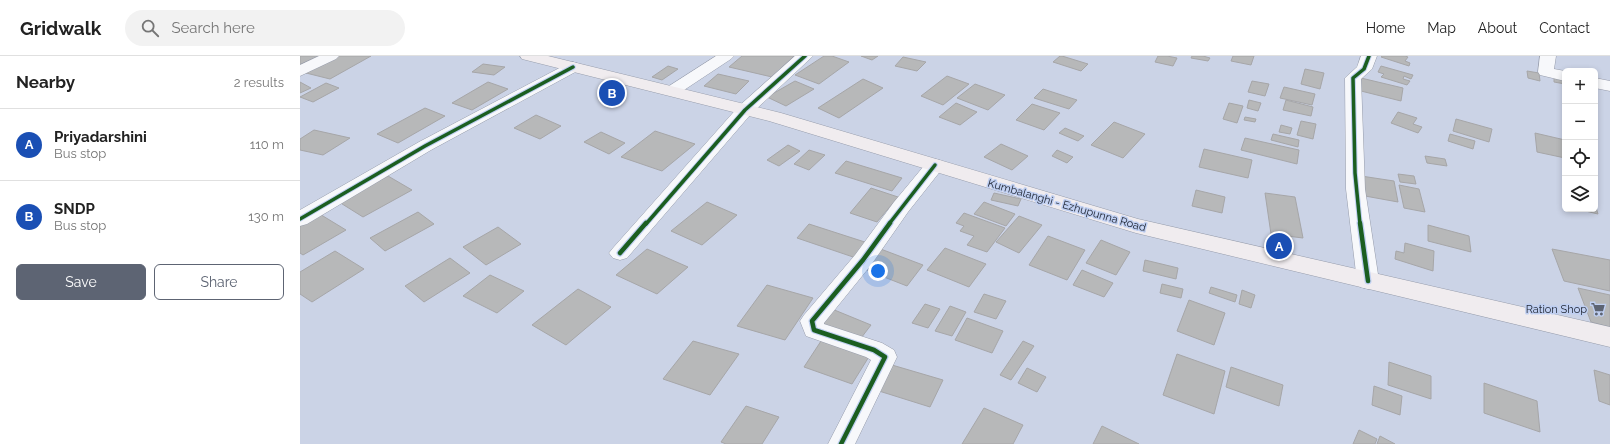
<!DOCTYPE html>
<meta charset="utf-8">
<style>
body{margin:0;font-family:Raleway,sans-serif;background:#f2f2f2;color:#222}
.controls{position:absolute;right:12px;top:12px;display:grid;overflow:hidden;border-radius:6px;box-shadow:0 2px 6px #0003}
.controls button{width:36px;height:36px;display:grid;place-items:center;padding:0;border:0;border-bottom:1px solid #e0e0e0;background:#fff;color:#222;font:20px sans-serif}
.you{position:absolute;left:578px;top:215px;width:14px;height:14px;margin:-10px;border:3px solid #fff;border-radius:50%;background:#1a73e8;box-shadow:0 0 0 6px #1a73e833}
.badge{display:grid;place-items:center;width:26px;height:26px;border-radius:50%;background:#5d6473;color:#fff;font-size:13px;font-weight:700}
.pin{position:absolute;translate:-50% -50%;border:2px solid #fff;box-shadow:0 1px 4px #0006}
.list{margin:0;padding:0;list-style:none}
h2{display:flex;justify-content:space-between;align-items:center;height:52px;margin:0;padding:0 16px;font-size:17px}
h2 small{font-size:13px;font-weight:400;color:#767676}
.list li{display:grid;grid-template-columns:26px 1fr auto;gap:12px;align-items:center;box-sizing:border-box;height:72px;padding:0 16px;border-top:1px solid #e0e0e0}
.list b{display:block;font-size:15px;white-space:nowrap}
.list p{margin:0;font-size:13px;white-space:nowrap;color:#767676}
.list em{font-size:13px;font-style:normal;color:#767676}
.actions{display:flex;gap:8px;padding:12px 16px}
.actions a{flex:1;padding:9px 0;border:1px solid #5d6473;border-radius:6px;text-align:center;font-size:14px;color:#5d6473}
.actions .main{background:#5d6473;color:#fff}
.icon{flex:none;width:22px;height:22px;fill:none;stroke:currentColor;stroke-width:2;stroke-linecap:round;stroke-linejoin:round}
.map{position:relative;flex:none;width:1310px;height:388px;overflow:hidden}
header{display:flex;align-items:center;gap:24px;box-sizing:border-box;height:56px;padding:0 20px;background:#fff;border-bottom:1px solid #e0e0e0}
header strong{font-size:19px}
nav{display:flex;gap:22px;margin-inline-start:auto;font-size:14px}
.search{width:280px;height:36px;background:#f2f2f2;display:flex;align-items:center;gap:10px;box-sizing:border-box;padding:0 14px;border-radius:22px;color:#767676;font-size:15px}
main{display:flex}
aside{flex:1;background:#fff}
.map>svg:first-child{display:block}
</style>
<header>
<strong>Gridwalk</strong>
<div class="search"><svg class="icon" aria-label="search" viewBox="0 0 24 24"><circle cx="10" cy="10" r="6"/><path d="M15 15l6 6"/></svg>Search here</div>
<nav><a>Home</a><a>Map</a><a>About</a><a>Contact</a></nav>
</header>
<main>
<aside>
<h2>Nearby<small>2 results</small></h2>
<ul class="list">
<li><span class="badge" style="background:#1a4fb4">A</span><div><b>Priyadarshini</b><p>Bus stop</p></div><em>110 m</em></li>
<li><span class="badge" style="background:#1a4fb4">B</span><div><b>SNDP</b><p>Bus stop</p></div><em>130 m</em></li>
</ul>
<div class="actions"><a class="main">Save</a><a>Share</a></div>
</aside>
<div class="map">
<svg width="1310" height="388" viewBox="0 0 1310 388">
<rect width="100%" height="100%" fill="#cbd3e6"/>
<!-- building -->
<g fill="#b7b8b9" stroke="#a6a6a8">
<path d="M0,0h25l-19,10 -6,-1z"/>
<path d="M37,0h34l-41,23 -24,-6z"/>
<path d="M442,0h52l-22,21 -43,-10z"/>
<path d="M524,0h8l17,6 -30,22 -24,-9z"/>
<path d="M561,0h17l-6,4z"/>
<path d="M760,0h2l26,8 -7,7 -28,-9z"/>
<path d="M858,0h9l10,2 -4,8 -18,-4z"/>
<path d="M892,0h11l7,2 -2,3 -17,-3z"/>
<path d="M933,0h21l-3,9 -20,-4z"/>
<path d="M1082,0h23l3,1 -3,4 5,2 -1,3 -28,-9z"/>
<path d="M603,1l23,5 -9,9 -22,-5z"/>
<path d="M183,8l22,3 -11,8 -22,-3z"/>
<path d="M368,10l10,3 -16,11 -10,-3z"/>
<path d="M1081,10l32,9 -2,4 -7,-3 -1,3 7,2 -3,4 -26,-8 3,-3 -6,-2z"/>
<path d="M1005,13l19,4 -4,16 -19,-5z"/>
<path d="M1227,15l12,2 1,8 -12,-3z"/>
<path d="M418,18l31,7 -13,13 -32,-8z"/>
<path d="M647,20l22,8 -26,21 -22,-9z"/>
<path d="M1254,20l11,3v5l-11,-2z"/>
<path d="M1061,22l42,10 -2,13 -44,-11z"/>
<path d="M563,23l20,9 -44,30 -21,-10z"/>
<path d="M495,25l19,8 -28,17 -19,-9z"/>
<path d="M952,25l17,3 -4,12 -17,-4z"/>
<path d="M0,26l11,6 -11,5z"/>
<path d="M188,26l20,7 -36,21 -20,-7z"/>
<path d="M26,27l13,5 -26,14 -13,-5z"/>
<path d="M675,28l30,11 -17,15 -31,-12z"/>
<path d="M984,31l31,7 -3,11 -32,-7z"/>
<path d="M743,33l34,11 -8,9 -35,-11z"/>
<path d="M949,44l12,3 -3,8 -11,-3z"/>
<path d="M986,44l27,7 -2,9 -28,-6z"/>
<path d="M656,47l21,9 -17,13 -21,-8z"/>
<path d="M929,47l14,3 -6,17 -14,-4z"/>
<path d="M732,48l28,9 -16,17 -28,-10z"/>
<path d="M125,52l20,8 -47,27 -21,-9z"/>
<path d="M1098,56l19,6 -4,6 9,3 -4,6 -27,-10z"/>
<path d="M236,59l25,11 -21,13 -26,-11z"/>
<path d="M945,61l11,2 -1,3 -11,-2z"/>
<path d="M1156,63l36,10 -3,13 -36,-11z"/>
<path d="M1001,65l15,3 -3,15 -16,-4z"/>
<path d="M814,66l31,12 -22,24 -32,-13z"/>
<path d="M981,69l11,3 -2,6 -11,-2z"/>
<path d="M765,72l19,8 -6,5 -19,-8z"/>
<path d="M14,74l36,8 -27,17 -23,-5v-11z"/>
<path d="M355,75l40,13 -33,27 -41,-14z"/>
<path d="M301,76l24,11 -16,11 -25,-12z"/>
<path d="M1235,77l30,7v18l-28,-6z"/>
<path d="M973,78l26,6 -1,7 -27,-7z"/>
<path d="M1150,78l25,7 -2,8 -25,-8z"/>
<path d="M945,82l54,12 -2,14 -56,-14z"/>
<path d="M701,88l27,12 -16,14 -28,-13z"/>
<path d="M488,89l12,6 -21,15 -12,-6z"/>
<path d="M904,93l48,11 -4,18 -49,-11z"/>
<path d="M509,94l16,5 -16,15 -15,-6z"/>
<path d="M757,94l16,7 -6,6 -15,-7z"/>
<path d="M1125,100l20,3 2,7 -20,-3z"/>
<path d="M546,105l56,17 -10,13 -57,-18z"/>
<path d="M1098,118l16,2 2,8 -16,-2z"/>
<path d="M88,120l24,14 -49,27 -24,-15z"/>
<path d="M1061,120l33,5 4,21 -33,-6z"/>
<path d="M1099,129l20,4 6,23 -21,-4z"/>
<path d="M571,132l27,9 -21,25 -27,-9z"/>
<path d="M896,134l29,7 -3,16 -30,-7z"/>
<path d="M694,137l27,6 -3,7 -27,-6z"/>
<path d="M965,137l30,4 8,41 -32,-4z"/>
<path d="M407,146l30,13 -35,30 -31,-14z"/>
<path d="M684,146l31,12 -9,12 -32,-12z"/>
<path d="M1295,148l3,10 -21,-5h18z"/>
<path d="M118,156l16,12 -49,27 -15,-13z"/>
<path d="M18,157l28,17 -43,25 -3,-2v-30z"/>
<path d="M664,157l41,15 -18,24 -20,-7 7,-9 -14,-5 4,-5 -8,-3z"/>
<path d="M719,160l23,9 -23,28 -23,-11z"/>
<path d="M509,168l62,20 -12,15 -62,-21z"/>
<path d="M1128,169l41,11 2,16 -43,-11z"/>
<path d="M198,171l23,17 -35,21 -23,-18z"/>
<path d="M748,180l37,14 -18,30 -38,-15z"/>
<path d="M801,184l29,12 -14,23 -30,-12z"/>
<path d="M1105,187l29,8 -1,20 -38,-12 1,-8 8,2z"/>
<path d="M578,192l45,17 -16,21 -46,-18z"/>
<path d="M645,192l41,16 -17,23 -42,-17z"/>
<path d="M347,193l41,18 -31,27 -41,-19z"/>
<path d="M1252,193l58,11v31l-46,-10z"/>
<path d="M35,195l29,18 -52,33 -12,-8v-22z"/>
<path d="M150,202l20,15 -46,29 -19,-16z"/>
<path d="M845,204l33,8 -2,11 -33,-8z"/>
<path d="M782,214l31,13 -9,14 -31,-12z"/>
<path d="M190,219l34,16 -27,22 -34,-17z"/>
<path d="M862,228l21,5 -2,9 -21,-5z"/>
<path d="M467,229l46,13 -28,42 -48,-14z"/>
<path d="M911,231l26,8 -2,7 -26,-9z"/>
<path d="M1278,232l32,7v32l-19,-5z"/>
<path d="M278,233l33,18 -45,38 -34,-20z"/>
<path d="M942,234l13,5 -4,13 -12,-4z"/>
<path d="M684,238l22,7 -10,18 -22,-7z"/>
<path d="M889,244l36,13 -11,32 -37,-14z"/>
<path d="M625,248l15,5 -12,19 -16,-5z"/>
<path d="M650,250l16,6 -14,24 -17,-5z"/>
<path d="M532,253l39,16 -13,17 -40,-17z"/>
<path d="M667,262l36,13 -11,22 -37,-13z"/>
<path d="M523,282l47,17 -18,29 -48,-17z"/>
<path d="M393,285l46,13 -29,41 -47,-16z"/>
<path d="M723,285l11,5 -23,34 -11,-5z"/>
<path d="M877,298l48,17 -11,43 -51,-19z"/>
<path d="M1089,306l42,14v23l-43,-14z"/>
<path d="M592,309l51,15 -13,27 -51,-16z"/>
<path d="M931,311l52,18 -4,21 -53,-19z"/>
<path d="M727,312l19,9 -9,15 -19,-9z"/>
<path d="M1294,314l16,5v30l-11,-4z"/>
<path d="M1184,327l53,18 3,31 -56,-19z"/>
<path d="M1074,330l28,10 -2,19 -28,-10z"/>
<path d="M446,350l33,11 -17,27h-36l-5,-2z"/>
<path d="M684,352l39,17 -10,19h-51z"/>
<path d="M802,370l37,18h-46z"/>
<path d="M1059,374l18,9 -2,5h-22z"/>
<path d="M1080,380l15,8h-18z"/>
</g>
<g fill="none" stroke-linecap="round" stroke-linejoin="round">
<defs>
<g id="street">
<path d="M19,0h20l-3,3 -36,17v-11z"/>
<path d="M416,0h18l-3,3 -53,35 -6,2 -6,-2 -2,-3 2,-3z"/>
<path d="M495,0h18l-62,58 -124,144 -7,2 -7,-2 -4,-5 4,-5 126,-142z"/>
<path d="M1061,0h16l-5,13 -11,10 4,110 14,92 -3,6 -8,2 -8,-2 -3,-6 -11,-92 -1,-111 12,-11z"/>
<path d="M1240,0h16l-2,13 11,2v10l-25,-6 -2,-3z"/>
<path d="M273,6l6,2 2,3 -2,3 -148,80 -124,74 -7,2v-16l119,-68 148,-78z"/>
<path d="M1295,22l15,3v10l-15,-3z"/>
<path d="M635,103l7,2 2,4 -2,4 -34,43 -37,53 -47,58v1l58,19 12,7 3,7 -42,87h-27l43,-84 -5,-3 -60,-21 -6,-15 4,-6 51,-60 39,-53 34,-41z"/>
</g>
<path id="secondary" d="M220,0h28l233,57 357,106 472,108v20l-474,-114 -367,-112 -247,-62z"/>
</defs>
<!-- street casing -->
<use href="#street" stroke="#969cab" stroke-width="1"/>
<!-- secondary casing -->
<use href="#secondary" stroke="#969cab" stroke-width="1"/>
<!-- street -->
<use href="#street" fill="#f7f8fb" fill-rule="evenodd"/>
<!-- secondary -->
<use href="#secondary" fill="#f0ecef" fill-rule="evenodd"/>
<defs>
<g id="cycleway-far1">
<path d="M0,163l125,-73 148,-79"/>
<path d="M346,168l99,-114 60,-54"/>
<path d="M589,168l46,-59"/>
<path d="M1060,168l-5,-51 -2,-95 11,-9 5,-13"/>
</g>
<g id="cycleway">
<path d="M1060,167l8,58"/>
<path d="M320,197l26,-30"/>
<path d="M541,388l44,-87 -11,-7 -60,-20 -2,-9 51,-61 27,-37"/>
</g>
</defs>
<!-- cycleway-far1 casing -->
<use href="#cycleway-far1" stroke="#bfcff2" stroke-width="5.5"/>
<!-- cycleway casing -->
<use href="#cycleway" stroke="#bfcff2" stroke-width="7"/>
<!-- cycleway-far1 -->
<use href="#cycleway-far1" stroke="#1b5e20" stroke-width="3.5"/>
<!-- cycleway -->
<use href="#cycleway" stroke="#1b5e20" stroke-width="4.5"/>
</g>
<!-- icons -->
<defs>
<symbol id="supermarket-bare" viewBox="-9 -9 18 18"><path d="M-6-5.5h2.5l.6 2H6L4.5 2H-2.5L-4.4-4H-6ZM-1.5 3.2a1.3 1.3 0 1 0 .1 0ZM3 3.2a1.3 1.3 0 1 0 .1 0Z" fill="#5d6473" stroke="#bfcff2" stroke-width="2.5" paint-order="stroke"/></symbol>
</defs>
<g fill-rule="evenodd">
<use href="#supermarket-bare" x="1288" y="243" width="20" height="20"/>
</g>
<g text-anchor="middle" stroke-width="3" stroke-linejoin="round" paint-order="stroke">
<!-- street labels -->
<g font-size="11" fill="#222835" stroke="#bfcff2">
<text transform="translate(767 149) rotate(16)" y="4">Kumbalanghi - Ezhupunna Road</text>
</g>
<!-- poi labels -->
<g font-size="11" fill="#222835" stroke="#bfcff2" text-anchor="end">
<text x="1287" y="257">Ration Shop</text>
</g>
</g>
</svg>
<div class="controls">
<button>+</button>
<button>−</button>
<button><svg class="icon" aria-label="locate" viewBox="0 0 24 24"><circle cx="12" cy="12" r="6"/><path d="M12 2v4M12 18v4M2 12h4M18 12h4"/></svg></button>
<button><svg class="icon" aria-label="layers" viewBox="0 0 24 24"><path d="M12 4l9 5-9 5-9-5zM3 14l9 5 9-5"/></svg></button>
</div>
<div class="you"></div>
<div class="pin badge" style="left:979px;top:190px;background:#1a4fb4">A</div>
<div class="pin badge" style="left:312px;top:37px;background:#1a4fb4">B</div>
</div>
</main>
